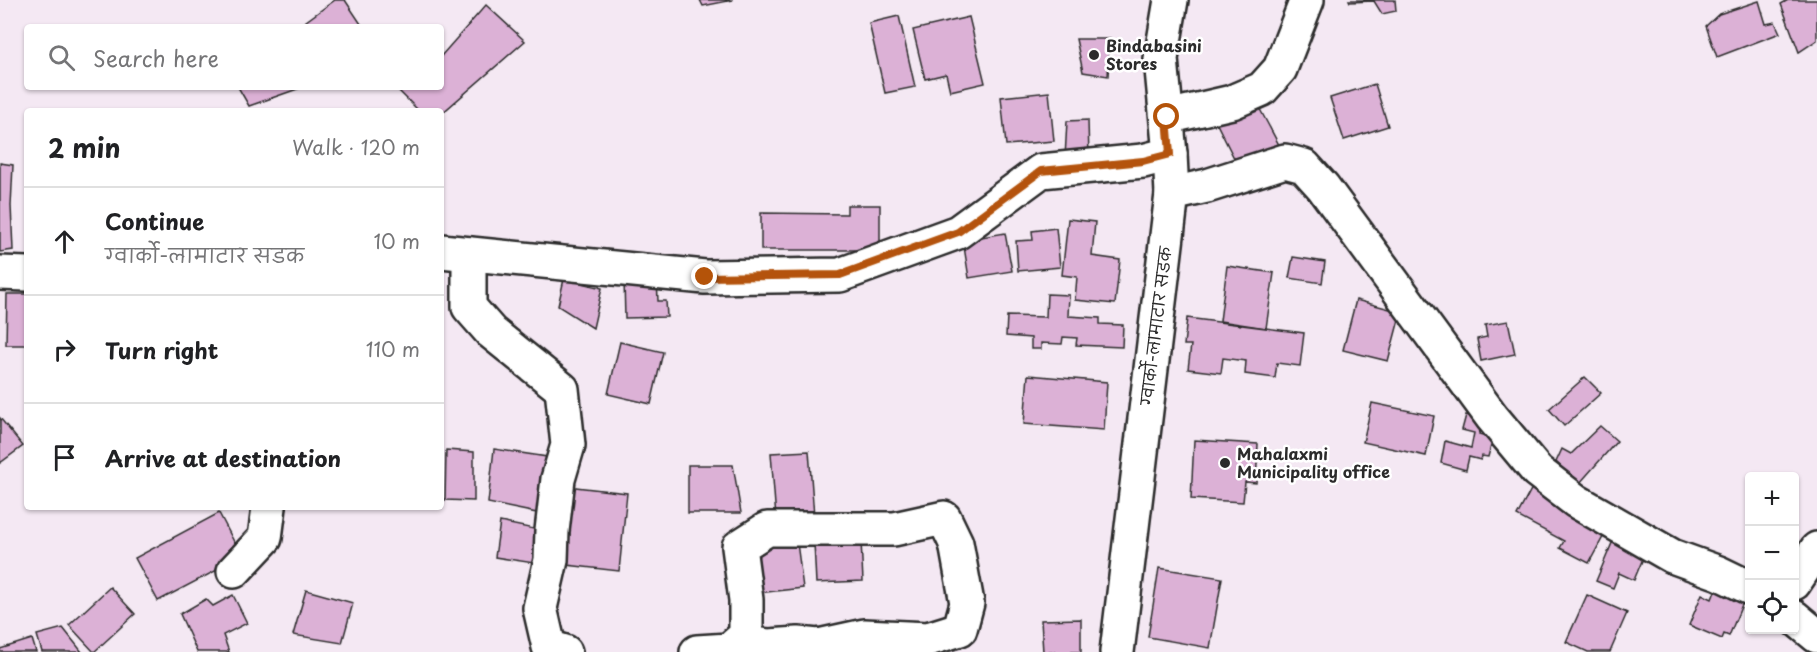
<!DOCTYPE html>
<meta charset="utf-8">
<style>
body{margin:0;font-family:"Playpen Sans","Playpen Sans Deva",sans-serif;background:#f6f6f6;color:#202124}
.controls{position:absolute;right:18px;bottom:18px;display:grid;overflow:hidden;border-radius:6px;box-shadow:0 2px 4px #0004}
.controls button{width:54px;height:54px;display:grid;place-items:center;padding:0;border:0;border-bottom:2px solid #e0e0e0;background:#fff;color:#202124;font:30px sans-serif}
.stop{position:absolute;width:18px;height:18px;margin:-14px;border:4px solid #b45309;border-radius:50%;background:#fff}
.stop.end{background:#b45309;border-color:#fff;box-shadow:0 2px 6px #0008}
.list{margin:0;padding:0;list-style:none}
h2{display:flex;justify-content:space-between;align-items:center;height:78px;margin:0;padding:0 24px;font-size:26px}
h2 small{font-size:20px;font-weight:400;color:#757577}
.list li{display:grid;grid-template-columns:39px 1fr auto;gap:18px;align-items:center;box-sizing:border-box;height:108px;padding:0 24px;border-top:2px solid #e0e0e0}
.list b{display:block;font-size:22px;white-space:nowrap}
.list p{margin:0;font-size:20px;white-space:nowrap;color:#757577}
.list em{font-size:20px;font-style:normal;color:#757577}
.icon{flex:none;width:33px;height:33px;fill:none;stroke:currentColor;stroke-width:2;stroke-linecap:round;stroke-linejoin:round}
.map{position:relative;flex:none;width:1817px;height:652px;overflow:hidden}
.search{position:absolute;background:#fff;box-shadow:0 2px 4px #0004;left:24px;top:24px;width:420px;height:66px;display:flex;align-items:center;gap:15px;box-sizing:border-box;padding:0 21px;border-radius:6px;color:#757577;font-size:22px}
.panel{position:absolute;background:#fff;box-shadow:0 2px 4px #0004;left:24px;top:108px;width:420px;height:402px;border-radius:6px}
.map>svg:first-child{display:block}
</style>
<div class="map">
<svg width="1817" height="652" viewBox="0 0 1817 652">
<rect width="100%" height="100%" fill="#f4e8f3"/>
<filter id="ink" filterUnits="userSpaceOnUse"><feTurbulence type="fractalNoise" baseFrequency=".0167" numOctaves="2"/><feDisplacementMap in="SourceGraphic" scale="12" xChannelSelector="R" yChannelSelector="G"/><feConvolveMatrix kernelMatrix="1 2 1 2 8 2 1 2 1" color-interpolation-filters="sRGB"/></filter>
<g filter="url(#ink)">
<!-- building -->
<g fill="#dcb1d6" stroke="#2b2b2b" stroke-width="1.5">
<path d="M335,0h10l18,27h-65z"/>
<path d="M700,0h33l-30,6z"/>
<path d="M1349,0h46l1,11 -14,3 -8,-13 -24,1z"/>
<path d="M1788,0h29v40l-18,12 -18,-48z"/>
<path d="M1759,1l7,23 9,-2 5,11 -63,24 -11,-31 13,-12z"/>
<path d="M486,5l39,36 -84,73v-3h-22l-24,-24h46v-31z"/>
<path d="M899,16l16,71 -30,6 -16,-70z"/>
<path d="M969,17l16,66 -35,8 -4,-17 -21,5 -12,-49z"/>
<path d="M1076,39h34l-2,37 -25,-4z"/>
<path d="M1375,84l13,42 -44,14 -14,-42z"/>
<path d="M238,87h65l-54,19z"/>
<path d="M1049,92l5,49 -48,4 -5,-48z"/>
<path d="M1254,98l25,47 -41,21 -24,-48z"/>
<path d="M1088,120l1,38h-24l2,-37z"/>
<path d="M0,163l13,2 -2,41 2,44 -13,2z"/>
<path d="M847,205h33v45h-119v-37l86,1z"/>
<path d="M1068,219l27,3 -3,34 28,4 -5,44 -40,-4 2,-23 -15,-2z"/>
<path d="M1056,228l4,39 -42,4 -2,-30 17,-1 -1,-9z"/>
<path d="M981,231l1,6 23,-4 7,38 -43,7 -7,-44z"/>
<path d="M1293,257l32,5 -3,21 -33,-5z"/>
<path d="M1227,266l47,7 -8,55 -46,-7z"/>
<path d="M564,279l38,9 -9,40 -35,-22z"/>
<path d="M657,279l1,22h8l1,16 -42,1 -1,-38z"/>
<path d="M7,294h20v51h-21z"/>
<path d="M1047,294l22,1 -1,21 32,2v6l23,1 -1,22 -46,-2 1,-7 -14,-1 -1,7 -21,-1v6h-10v-11l-25,-2 1,-20 39,1z"/>
<path d="M1356,300l45,12 -13,49 -45,-11z"/>
<path d="M1187,318l117,15 -4,33 -23,-3 -2,15 -30,-4 1,-13 -23,-3 -2,15 -33,-4 3,-24h-7z"/>
<path d="M1508,321l7,33 -34,7 -4,-22 10,-2 -2,-12z"/>
<path d="M620,342l43,10 -12,52 -43,-10z"/>
<path d="M1028,375l79,7 -3,48 -80,-6z"/>
<path d="M1585,377l16,16 -37,33 -15,-17z"/>
<path d="M1372,403l62,13 -8,40 -63,-14z"/>
<path d="M1466,415l17,5 -4,14 14,4 -5,19 -6,-1 -1,4 -12,-3 -3,13 -25,-7 4,-22 26,7 3,-15 -12,-3z"/>
<path d="M0,418l23,28 -23,17z"/>
<path d="M1600,426l17,15 -38,43 -23,-22 6,-13 9,5z"/>
<path d="M1194,440l64,4 -2,39 -11,-1 -2,20 -52,-3z"/>
<path d="M494,449l53,8 -10,56 -49,-10z"/>
<path d="M446,450l28,2v49l-29,-1z"/>
<path d="M809,451l5,65 -38,2 -5,-65z"/>
<path d="M688,465h45l8,48h-53z"/>
<path d="M1534,484l76,40 -21,39 -29,-15 4,-7 -47,-25z"/>
<path d="M567,486l60,7 -8,78 -61,-7z"/>
<path d="M219,513l23,44 -84,44 -23,-43z"/>
<path d="M500,522l39,8 -5,33 -39,-6z"/>
<path d="M1615,536l32,13 -13,31 -15,-7 -6,15 -17,-7z"/>
<path d="M861,541l2,40 -47,2 -2,-40z"/>
<path d="M797,543l6,45 -45,5 -6,-45z"/>
<path d="M1159,568l63,10 -12,70 -62,-11z"/>
<path d="M1718,584l28,11 -17,41 -5,-2 -2,5 -33,-14 13,-31 10,5z"/>
<path d="M110,587l25,27 -41,38 -25,-27z"/>
<path d="M306,590l47,13 -11,40 -49,-8z"/>
<path d="M233,595l14,28 -24,12 6,17h-32l-17,-38 26,-15 7,7z"/>
<path d="M1587,595l40,18 -17,39h-22l-22,-10z"/>
<path d="M1081,619v33h-38l-2,-32z"/>
<path d="M63,628l19,24h-40l-5,-17z"/>
<path d="M32,639l4,13h-36v-3z"/>
</g>
<g fill="none" stroke-linecap="round" stroke-linejoin="round">
<defs>
<g id="street">
<path d="M1167,117l65,-15 30,-13 18,-20 27,-69"/>
<path d="M1172,194l35,-8 78,-25 19,5 19,21 169,230 45,54 39,30 96,55 47,17 31,15"/>
<path d="M441,251l264,26 135,-2 118,-43 83,-61 102,-10 27,-7"/>
<path d="M469,254v53l22,25 71,57 6,56 -10,34 -6,52 -1,29 -11,48 9,39 16,5"/>
<path d="M0,273l27,1"/>
<path d="M234,571l31,-33 4,-31"/>
<path d="M1794,583l23,-34"/>
<path d="M1794,617l23,19"/>
<path d="M697,652l32,-2 17,-15v-35l-7,-53 28,-18h127l50,-11 12,25 11,60 -7,26 -32,10 -64,-3 -46,10 -20,-2 -29,2 -31,-4"/>
</g>
<path id="secondary" d="M1117,652l55,-458 -2,-40 -9,-95 10,-59"/>
</defs>
<!-- street casing -->
<use href="#street" stroke="#2b2b2b" stroke-width="38"/>
<!-- secondary casing -->
<use href="#secondary" stroke="#2b2b2b" stroke-width="38"/>
<!-- street -->
<use href="#street" stroke="#fff" stroke-width="33"/>
<!-- secondary -->
<use href="#secondary" stroke="#fff" stroke-width="33"/>
</g>
</g>
<g fill="none" stroke-linecap="round" stroke-linejoin="round" filter="url(#ink)">
<!-- route -->
<path stroke="#b45309" stroke-width="8" d="M705,277l135,-2 118,-43 83,-61 102,-10 27,-7 -3,-37"/>
</g>
<!-- markers -->
<g fill="#2b2b2b" stroke="#fff" stroke-width="2">
<circle cx="1094" cy="55" r="6"/>
<circle cx="1225" cy="463" r="6"/>
</g>
<g text-anchor="middle" stroke-width="5" stroke-linejoin="round" paint-order="stroke">
<!-- poi labels -->
<g font-size="16" font-weight="bold" fill="#2b2b2b" stroke="#fff" text-anchor="start">
<text x="1106" y="52">Bindabasini<tspan x="1106" dy="18">Stores</tspan></text>
<text x="1237" y="460">Mahalaxmi<tspan x="1237" dy="18">Municipality office</tspan></text>
</g>
<!-- street labels -->
<g font-size="16" fill="#2b2b2b" stroke="#fff">
<text transform="translate(1156 326) rotate(-83)" y="6">ग्वार्को-लामाटार सडक</text>
</g>
</g>
</svg>
<div class="controls">
<button>+</button>
<button>−</button>
<button><svg class="icon" aria-label="locate" viewBox="0 0 24 24"><circle cx="12" cy="12" r="6"/><path d="M12 2v4M12 18v4M2 12h4M18 12h4"/></svg></button>
</div>
<div class="stop" style="left:1167px;top:117px"></div>
<div class="stop end" style="left:705px;top:277px"></div>
<div class="search"><svg class="icon" aria-label="search" viewBox="0 0 24 24"><circle cx="10" cy="10" r="6"/><path d="M15 15l6 6"/></svg>Search here</div>
<section class="panel">
<h2>2 min<small>Walk · 120 m</small></h2>
<ul class="list">
<li><svg class="icon" aria-label="ahead" viewBox="0 0 24 24"><path d="M12 20V5M6 11l6-6 6 6"/></svg><div><b>Continue</b><p>ग्वार्को-लामाटार सडक</p></div><em>10 m</em></li>
<li><svg class="icon" aria-label="right" viewBox="0 0 24 24"><path d="M7 20v-9h11M14 6l5 5-5 5"/></svg><div><b>Turn right</b></div><em>110 m</em></li>
<li><svg class="icon" aria-label="arrive" viewBox="0 0 24 24"><path d="M6 21V4h12l-3 4 3 4H6"/></svg><div><b>Arrive at destination</b></div></li>
</ul>
</section>
</div>
